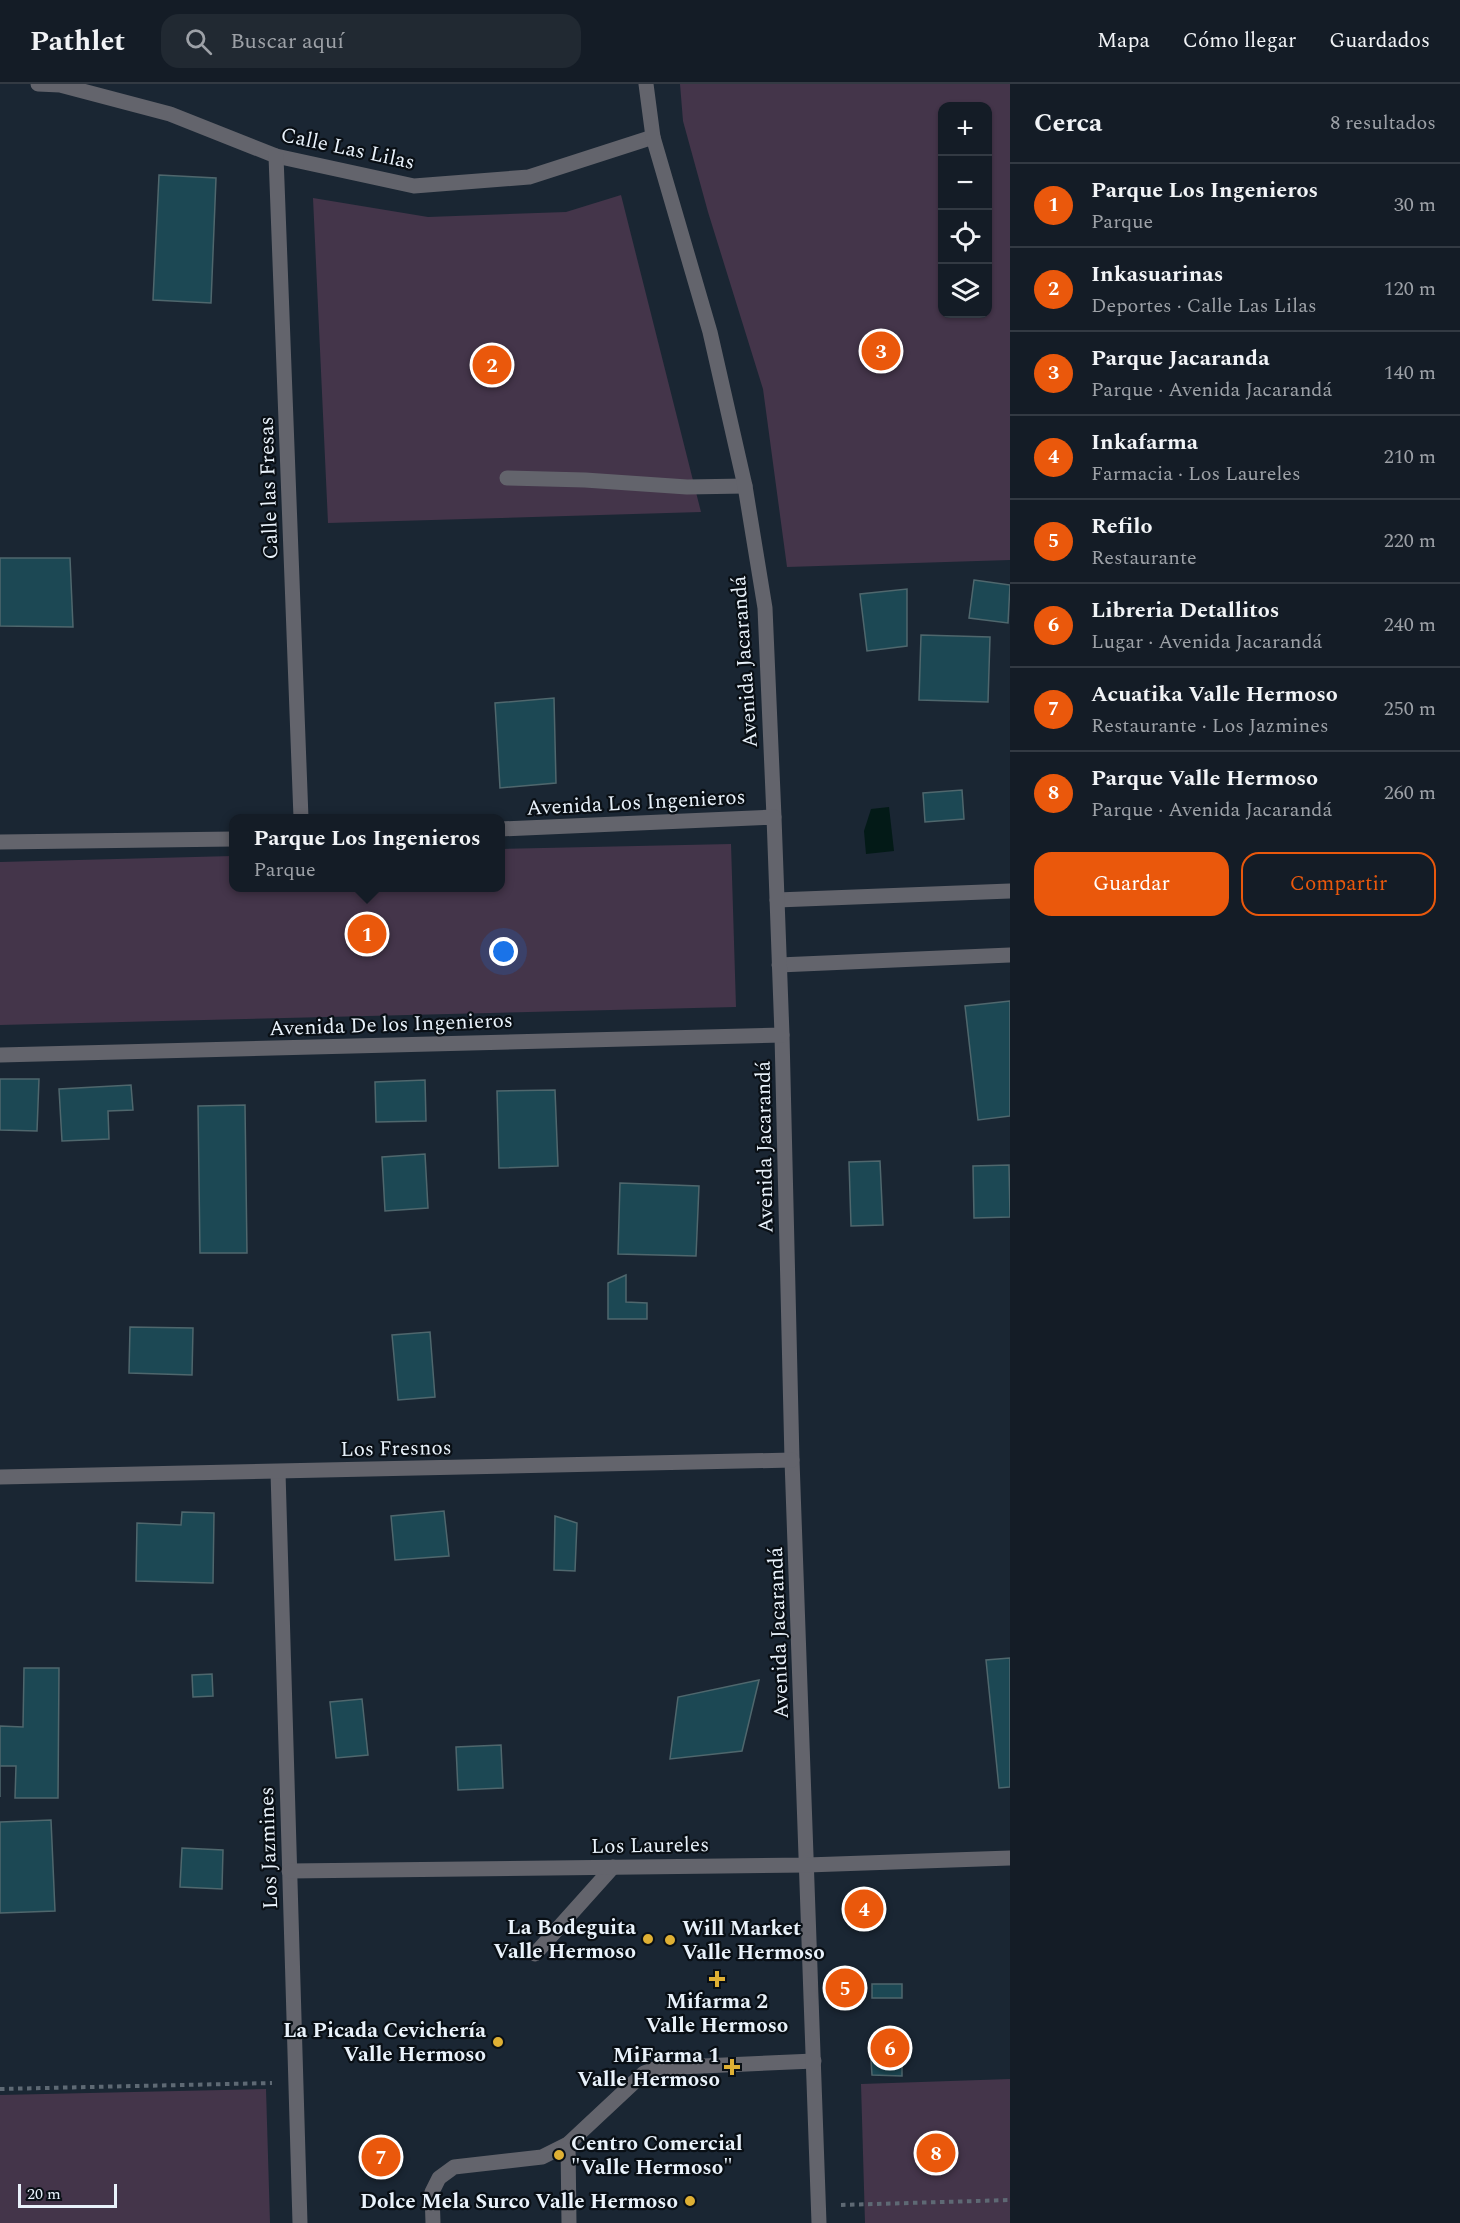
<!DOCTYPE html>
<html lang="es">
<meta charset="utf-8">
<style>
body{margin:0;font-family:Spectral,serif;background:#212932;color:#f1f3f6}
.controls{position:absolute;right:18px;top:18px;display:grid;overflow:hidden;border-radius:12px;box-shadow:0 2px 4px #0004}
.controls button{width:54px;height:54px;display:grid;place-items:center;padding:0;border:0;border-bottom:2px solid #333a43;background:#141c26;color:#f1f3f6;font:30px sans-serif}
.scale{position:absolute;left:18px;bottom:15px;width:99px;box-sizing:border-box;padding-left:6px;border:3px solid #e9f2fb;border-top:0;font-size:16px;line-height:21px;white-space:nowrap;color:#e9f2fb;-webkit-text-stroke:4px #090f15;paint-order:stroke}
.you{position:absolute;left:504px;top:868px;width:21px;height:21px;margin:-15px;border:4px solid #fff;border-radius:50%;background:#1a73e8;box-shadow:0 0 0 9px #1a73e833}
.badge{display:grid;place-items:center;width:39px;height:39px;border-radius:50%;background:#ea580c;color:#fff;font-size:20px;font-weight:700}
.pin{position:absolute;translate:-50% -50%;border:3px solid #fff;box-shadow:0 2px 6px #0006}
.popup{position:absolute;left:229px;top:730px;width:276px;height:78px;box-sizing:border-box;display:grid;place-content:center;border-radius:12px;background:#141c26;filter:drop-shadow(0 2px 4px #0005);font-size:20px;white-space:nowrap;color:#9da1a7}
.popup b{font-size:22px;color:#f1f3f6}
.popup::after{content:'';position:absolute;left:50%;top:100%;margin-left:-12px;border:12px solid transparent;border-top-color:#141c26}
.list{margin:0;padding:0;list-style:none}
h2{display:flex;justify-content:space-between;align-items:center;height:78px;margin:0;padding:0 24px;font-size:26px}
h2 small{font-size:20px;font-weight:400;color:#9da1a7}
.list li{display:grid;grid-template-columns:39px 1fr auto;gap:18px;align-items:center;box-sizing:border-box;height:84px;padding:0 24px;border-top:2px solid #333a43}
.list b{display:block;font-size:22px;white-space:nowrap}
.list p{margin:0;font-size:20px;white-space:nowrap;color:#9da1a7}
.list em{font-size:20px;font-style:normal;color:#9da1a7}
.actions{display:flex;gap:12px;padding:18px 24px}
.actions a{flex:1;padding:14px 0;border:2px solid #ea580c;border-radius:18px;text-align:center;font-size:21px;color:#ea580c}
.actions .main{background:#ea580c;color:#fff}
.icon{flex:none;width:33px;height:33px;fill:none;stroke:currentColor;stroke-width:2;stroke-linecap:round;stroke-linejoin:round}
.map{position:relative;flex:none;width:1010px;height:2139px;overflow:hidden}
header{display:flex;align-items:center;gap:36px;box-sizing:border-box;height:84px;padding:0 30px;background:#141c26;border-bottom:2px solid #333a43}
header strong{font-size:28px}
nav{display:flex;gap:33px;margin-inline-start:auto;font-size:21px}
.search{width:420px;height:54px;background:#212932;display:flex;align-items:center;gap:15px;box-sizing:border-box;padding:0 21px;border-radius:18px;color:#9da1a7;font-size:22px}
main{display:flex}
aside{flex:1;background:#141c26}
.map>svg:first-child{display:block}
</style>
<header>
<strong>Pathlet</strong>
<div class="search"><svg class="icon" aria-label="search" viewBox="0 0 24 24"><circle cx="10" cy="10" r="6"/><path d="M15 15l6 6"/></svg>Buscar aquí</div>
<nav><a>Mapa</a><a>Cómo llegar</a><a>Guardados</a></nav>
</header>
<main>
<div class="map">
<svg width="1010" height="2139" viewBox="0 0 1010 2139">
<rect width="100%" height="100%" fill="#1a2633"/>
<!-- green -->
<g fill="#44354a" fill-rule="evenodd">
<path d="M680,0h330v476l-223,7 -24,-178 -55,-177 -25,-91zM988,22v208h-46v-208z"/>
<path d="M621,111l80,317 -373,11 -15,-325 115,19 138,-5z"/>
<path d="M731,760l5,163 -736,18v-163l233,-6 1,32h266l1,-39z"/>
<path d="M1010,1995v144h-145l-4,-139z"/>
<path d="M266,2005l4,134h-270v-128z"/>
</g>
<!-- water -->
<path fill="#031a17" d="M889,723l5,44 -28,3 -2,-23 7,-22z"/>
<!-- building -->
<g fill="#1c4854" stroke="#4f676d" stroke-width="1.5">
<path d="M159,91l57,3 -5,125 -58,-3z"/>
<path d="M0,474h70l3,69 -73,-1z"/>
<path d="M974,496l36,5 -2,38 -39,-5z"/>
<path d="M907,505v57l-40,5 -7,-57z"/>
<path d="M921,551l69,2 -2,65 -69,-2z"/>
<path d="M554,614l2,85 -56,5 -5,-85z"/>
<path d="M962,706l2,29 -39,3 -2,-29z"/>
<path d="M1010,917v115l-32,4 -13,-114z"/>
<path d="M0,995h39l-2,52 -37,-1z"/>
<path d="M425,996l1,41 -50,1 -1,-40z"/>
<path d="M131,1001l2,25 -25,1 1,28 -47,2 -3,-52z"/>
<path d="M555,1006l3,76 -59,2 -2,-77z"/>
<path d="M245,1021l2,148h-47l-2,-147z"/>
<path d="M425,1070l3,54 -43,3 -3,-54z"/>
<path d="M880,1077l3,64 -32,1 -2,-64z"/>
<path d="M1009,1081l1,52 -36,1 -1,-52z"/>
<path d="M620,1099l79,3 -3,70 -78,-2z"/>
<path d="M626,1191v27l21,1v16h-39v-36z"/>
<path d="M130,1243l63,1 -1,47 -63,-2z"/>
<path d="M430,1248l5,65 -37,3 -6,-65z"/>
<path d="M444,1427l5,45 -54,4 -4,-44z"/>
<path d="M182,1428l32,1 -1,70 -77,-2 1,-58 44,2z"/>
<path d="M555,1432l22,7 -2,48 -21,-1z"/>
<path d="M1010,1574v129l-11,1 -13,-128z"/>
<path d="M24,1584h35l-1,130h-43l1,-32h-16v31v-71l23,1z"/>
<path d="M212,1590l1,22 -20,1 -1,-22z"/>
<path d="M759,1596l-17,71 -72,8 8,-62z"/>
<path d="M362,1615l6,56 -32,3 -6,-56z"/>
<path d="M501,1661l2,43 -45,2 -2,-43z"/>
<path d="M51,1736l4,91 -55,2v-91z"/>
<path d="M182,1764l41,2 -1,39 -42,-2z"/>
<rect x="872" y="1900" width="30" height="14"/>
<path d="M910,1955v19l-39,-1 -1,-17z"/>
<path d="M871,1976h31v16l-30,-1z"/>
</g>
<g fill="none" stroke-linecap="round" stroke-linejoin="round">
<!-- path -->
<g stroke="#5e6974" stroke-width="4" stroke-dasharray="4.5 4.5" stroke-linecap="butt">
<path d="M0,2005l272,-6"/>
<path d="M841,2121l169,-5"/>
</g>
<!-- service -->
<g stroke="#63646c" stroke-width="15">
<path d="M507,394l78,2 102,7 58,-1"/>
<path d="M535,1870l78,-87"/>
<path d="M568,2060l1,79"/>
<path d="M433,2139l-1,-31 7,-14 15,-11 88,-10 26,-13 76,-71 13,-5 157,-7"/>
</g>
<!-- minor -->
<g stroke="#63646c" stroke-width="15">
<path d="M38,0l22,1 110,29 106,42 138,30 115,-9 124,-40"/>
<path d="M646,0l7,53 57,195 35,154 20,122 9,209"/>
<path d="M276,72l25,662"/>
<path d="M782,951l10,425 27,763"/>
<path d="M278,1388l22,751"/>
<path d="M0,1393l792,-17"/>
<path d="M289,1787l518,-6 203,-7"/>
</g>
<!-- tertiary -->
<g stroke="#63646c" stroke-width="15">
<path d="M0,758l234,-3"/>
<path d="M777,816l233,-9"/>
<path d="M779,881l231,-10"/>
<path d="M0,971l782,-20 -8,-218 -274,12"/>
</g>
</g>
<!-- markers -->
<g fill="#dfb034" stroke="#090f15" stroke-width="2">
<circle cx="648" cy="1855" r="6"/>
<circle cx="670" cy="1856" r="6"/>
<path d="M714 1886h6v6h6v6h-6v6h-6v-6h-6v-6h6z"/>
<circle cx="498" cy="1958" r="6"/>
<path d="M729 1974h6v6h6v6h-6v6h-6v-6h-6v-6h6z"/>
<circle cx="559" cy="2071" r="6"/>
<circle cx="690" cy="2117" r="6"/>
</g>
<g text-anchor="middle" stroke-width="4.5" stroke-linejoin="round" paint-order="stroke">
<!-- street labels -->
<g font-size="21" fill="#e9f2fb" stroke="#090f15">
<text transform="translate(348 64) rotate(12)" y="7">Calle Las Lilas</text>
<text transform="translate(268 404) rotate(-92)" y="7">Calle las Fresas</text>
<text transform="translate(744 578) rotate(-94)" y="7">Avenida Jacarandá</text>
<text transform="translate(636 718) rotate(-3)" y="7">Avenida Los Ingenieros</text>
<text transform="translate(391 940) rotate(-2)" y="7">Avenida De los Ingenieros</text>
<text transform="translate(764 1063) rotate(-91)" y="7">Avenida Jacarandá</text>
<text transform="translate(396 1364) rotate(-1)" y="7">Los Fresnos</text>
<text transform="translate(778 1549) rotate(-92)" y="7">Avenida Jacarandá</text>
<text transform="translate(650 1761) rotate(-1)" y="7">Los Laureles</text>
<text transform="translate(268 1764) rotate(-92)" y="7">Los Jazmines</text>
</g>
<!-- poi labels -->
<g font-size="21" font-weight="bold" fill="#e9f2fb" stroke="#090f15" text-anchor="end">
<text x="636" y="1850">La Bodeguita<tspan x="636" dy="24">Valle Hermoso</tspan></text>
<text x="682" y="1851" text-anchor="start">Will Market<tspan x="682" dy="24">Valle Hermoso</tspan></text>
<text x="717" y="1924" text-anchor="middle">Mifarma 2<tspan x="717" dy="24">Valle Hermoso</tspan></text>
<text x="486" y="1953">La Picada Cevichería<tspan x="486" dy="24">Valle Hermoso</tspan></text>
<text x="720" y="1978">MiFarma 1<tspan x="720" dy="24">Valle Hermoso</tspan></text>
<text x="571" y="2066" text-anchor="start">Centro Comercial<tspan x="571" dy="24">"Valle Hermoso"</tspan></text>
<text x="678" y="2124">Dolce Mela Surco Valle Hermoso</text>
</g>
</g>
</svg>
<div class="controls">
<button>+</button>
<button>−</button>
<button><svg class="icon" aria-label="locate" viewBox="0 0 24 24"><circle cx="12" cy="12" r="6"/><path d="M12 2v4M12 18v4M2 12h4M18 12h4"/></svg></button>
<button><svg class="icon" aria-label="layers" viewBox="0 0 24 24"><path d="M12 4l9 5-9 5-9-5zM3 14l9 5 9-5"/></svg></button>
</div>
<div class="scale">20 m</div>
<div class="you"></div>
<div class="pin badge" style="left:367px;top:850px">1</div>
<div class="popup"><b>Parque Los Ingenieros</b>Parque</div>
<div class="pin badge" style="left:492px;top:281px">2</div>
<div class="pin badge" style="left:881px;top:267px">3</div>
<div class="pin badge" style="left:864px;top:1825px">4</div>
<div class="pin badge" style="left:845px;top:1904px">5</div>
<div class="pin badge" style="left:890px;top:1964px">6</div>
<div class="pin badge" style="left:381px;top:2073px">7</div>
<div class="pin badge" style="left:936px;top:2069px">8</div>
</div>
<aside>
<h2>Cerca<small>8 resultados</small></h2>
<ul class="list">
<li><span class="badge">1</span><div><b>Parque Los Ingenieros</b><p>Parque</p></div><em>30 m</em></li>
<li><span class="badge">2</span><div><b>Inkasuarinas</b><p>Deportes · Calle Las Lilas</p></div><em>120 m</em></li>
<li><span class="badge">3</span><div><b>Parque Jacaranda</b><p>Parque · Avenida Jacarandá</p></div><em>140 m</em></li>
<li><span class="badge">4</span><div><b>Inkafarma</b><p>Farmacia · Los Laureles</p></div><em>210 m</em></li>
<li><span class="badge">5</span><div><b>Refilo</b><p>Restaurante</p></div><em>220 m</em></li>
<li><span class="badge">6</span><div><b>Libreria Detallitos</b><p>Lugar · Avenida Jacarandá</p></div><em>240 m</em></li>
<li><span class="badge">7</span><div><b>Acuatika Valle Hermoso</b><p>Restaurante · Los Jazmines</p></div><em>250 m</em></li>
<li><span class="badge">8</span><div><b>Parque Valle Hermoso</b><p>Parque · Avenida Jacarandá</p></div><em>260 m</em></li>
</ul>
<div class="actions"><a class="main">Guardar</a><a>Compartir</a></div>
</aside>
</main>
